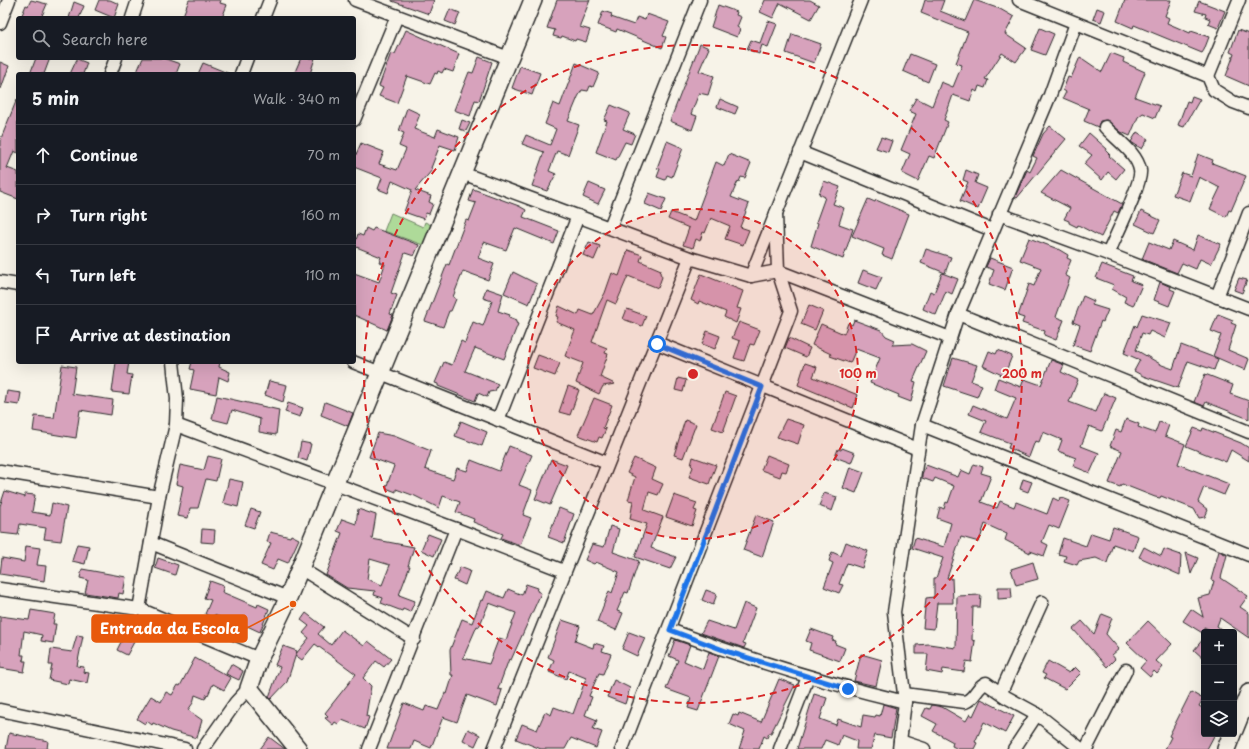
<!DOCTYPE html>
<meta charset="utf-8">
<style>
body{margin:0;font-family:"Playpen Sans",sans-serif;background:#20242c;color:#f1f3f6}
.controls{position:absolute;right:12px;bottom:12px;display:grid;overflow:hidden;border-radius:4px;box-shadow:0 4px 16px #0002}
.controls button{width:36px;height:36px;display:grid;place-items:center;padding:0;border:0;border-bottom:1px solid #363941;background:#171b24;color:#f1f3f6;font:20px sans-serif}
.stop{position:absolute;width:12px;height:12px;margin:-9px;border:3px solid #1a73e8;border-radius:50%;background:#fff}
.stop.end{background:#1a73e8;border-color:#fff;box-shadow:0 1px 4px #0008}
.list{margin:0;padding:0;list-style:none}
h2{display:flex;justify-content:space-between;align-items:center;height:52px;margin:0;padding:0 16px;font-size:17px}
h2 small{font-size:13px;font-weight:400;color:#9ea1a6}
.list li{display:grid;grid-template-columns:26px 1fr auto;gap:12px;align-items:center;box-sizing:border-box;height:60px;padding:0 16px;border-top:1px solid #363941}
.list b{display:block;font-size:15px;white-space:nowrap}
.list em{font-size:13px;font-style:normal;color:#9ea1a6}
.icon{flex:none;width:22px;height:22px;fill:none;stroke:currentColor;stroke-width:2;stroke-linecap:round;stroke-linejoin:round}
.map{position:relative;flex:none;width:1249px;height:749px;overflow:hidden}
.search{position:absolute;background:#171b24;box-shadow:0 4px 16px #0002;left:16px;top:16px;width:340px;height:44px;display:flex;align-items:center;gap:10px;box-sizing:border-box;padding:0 14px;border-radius:4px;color:#9ea1a6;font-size:15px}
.panel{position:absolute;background:#171b24;box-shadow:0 4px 16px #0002;left:16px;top:72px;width:340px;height:292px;border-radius:4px}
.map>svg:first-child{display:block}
</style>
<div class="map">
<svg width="1249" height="749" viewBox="0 0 1249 749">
<rect width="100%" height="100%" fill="#f7f3e8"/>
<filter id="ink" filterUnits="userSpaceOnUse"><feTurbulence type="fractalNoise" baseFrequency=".025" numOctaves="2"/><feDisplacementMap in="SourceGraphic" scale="8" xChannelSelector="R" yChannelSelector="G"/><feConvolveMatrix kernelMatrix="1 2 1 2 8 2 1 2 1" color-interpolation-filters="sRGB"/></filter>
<g filter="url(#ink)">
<!-- green -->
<path fill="#aeda99" stroke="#6c8262" d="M391,213l32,14 2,-5 6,3 -8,20 -39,-14z"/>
<!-- building -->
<g fill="#d7a2bc" stroke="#2b2b2b" fill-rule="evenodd">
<path d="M31,0l16,4 -6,14h-12l-7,-3 4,-10 2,1z"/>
<path d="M99,0h11l9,4 -5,14 -19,-8z"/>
<path d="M189,0h32l-1,3 7,2 -5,13h-40z"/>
<path d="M392,0h42l-5,14 -37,-13z"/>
<path d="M557,0h33l-10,25v2l10,3 -4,12 -10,-3 -1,2 -13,-5 -1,2 -8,-2 2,-6 -8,-2z"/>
<path d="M765,0h45l9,5 -8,14 -31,-16 -7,15 -13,-6z"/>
<path d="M925,0h19l-4,11 25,10 9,-21 26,9 14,8 -9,17 21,14 -10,14 -14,-9 -17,26 3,1 -3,8 -6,-2 -2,6 -3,-2 -4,11 -17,-6 -9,25 4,2 -14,36 -5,-2 -11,25 -16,-8 8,-19 -9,-4 15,-36 -7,-3 7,-13 16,8 9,-24 12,5 9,-22 -6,-2 12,-31 -47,-19z"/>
<path d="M1125,0h46l-6,16 4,2 -2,5 23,10 1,-2 18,6 -5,13 -2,3 -68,-28 -1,3 -16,-7z"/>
<path d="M1199,1l26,10 -7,17 -10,-4 2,-5 -5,-2 1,-3 -11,-3z"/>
<path d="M74,2l10,4 -5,12h-10z"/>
<path d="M718,5l19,7 -1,3 5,2 -4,10 3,2 -3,8 -26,-10z"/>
<path d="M1097,8l8,3 -4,11 -8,-3z"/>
<path d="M450,9l10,4 -5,12 -10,-4z"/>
<path d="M603,11l9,3 -1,3 23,8 3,-8 8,3 2,-6 22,8 -6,14 3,1 -4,11 -45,-19 -1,3 -18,-7z"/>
<path d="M768,21l9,3 -9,23 -6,-2 -3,9 -12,-5 4,-9 9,3z"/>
<path d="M1040,28l14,6 -9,21 -14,-5z"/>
<path d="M406,30l53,24 -6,18 -9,-3 -2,4 -4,-2 -1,3 -2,-1 -5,11 -23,-8 -10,27 -18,-7 4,-8 -4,-2 12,-33 4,1z"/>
<path d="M1238,30l11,4v52l-23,-10 8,-22 -4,-2z"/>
<path d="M792,34l29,10 -7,19 -28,-10z"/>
<path d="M700,44l9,4 -10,23 15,5 -6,19 -9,-2 -8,21 6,2 -5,14 -22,-9z"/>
<path d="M1111,53l13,5 -1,4 22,10 -10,25 25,9 -5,12 -12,-5 -5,4 -8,19 -9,-4 -14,-12 -7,1 -2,6 -14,-6 5,-12 -26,-11 3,-6 -3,-2 5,-13 3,1 9,-21 22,15z"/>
<path d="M910,54l25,10 -7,18 -25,-11z"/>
<path d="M479,57l13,5 -13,39 -4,-1 -5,16 -16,-6 15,-38 4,1z"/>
<path d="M36,58h14l-6,16h-14z"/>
<path d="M143,58h20l17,6 -4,10h-40z"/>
<path d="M301,58h14l-5,16h-16z"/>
<path d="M77,59l10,4 -4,11h-13z"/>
<path d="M0,62l9,4 -8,23h-1z"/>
<path d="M203,63l27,11h-32z"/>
<path d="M576,63l23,10 -6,14 -3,-1 -2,5 -6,-1 -4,7 -10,24 11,4 -11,30 -11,-4 -8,20 7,3 -9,17 -15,-5 12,-34 -22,-8 4,-9 24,10 6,-16 -11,-5 8,-21 7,3z"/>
<path d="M520,66l20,7 -8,22 -20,-7z"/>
<path d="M1192,96l8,3 -16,28 -6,-2 9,-24 3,1z"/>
<path d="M17,99l1,54 -4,-2 -7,17 11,4v27l-18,-7v-51z"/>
<path d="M720,99l18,8 -3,7 -18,-7z"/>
<path d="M611,105l19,8 -7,16 12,5 -4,10 -6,-2 -9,18 -20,-8 11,-31 -3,-1z"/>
<path d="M407,108l13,6 -6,15 21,8 3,-8 21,8 -4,13 -15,-5 -9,23 2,1 -18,21 16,6 -2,6 4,2 -4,10 -3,-1 -2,6 -20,-7 8,-22 -20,-9 -4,12 -10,-4 4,-11 -28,-11v-8l7,-16 23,9 -5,12 18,6 9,-21 -7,-3 5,-13 -5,-2z"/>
<path d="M462,120l8,3 -4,8 -7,-2z"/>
<path d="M1050,126l16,13 -49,59 -2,-1 12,-27 3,2 7,-14 -4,-2 10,-22z"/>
<path d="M1137,132l11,7 -6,10 -11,-7z"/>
<path d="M1089,133l18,16 -1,2 4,4 -1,1 15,13 -8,10 -8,-7 -6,8 -18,-16 8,-9 -13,-9z"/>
<path d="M881,137l11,4 -4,11 -12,-4z"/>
<path d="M667,141l16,7 -11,29 -5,-2 -2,5 -8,-3 3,-8 -3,-1z"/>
<path d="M729,154l22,9 -6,15 -4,-1 -2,5 -1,-1 -7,16 18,7 -9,23 9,3 -6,15 -18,-6 5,-13 -19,-8 -6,15 -2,-1 -3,9 -4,-2 -3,9 -10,-3 6,-17 -21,-9 3,-7 23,9 22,-59 8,4z"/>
<path d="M1198,154l15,6 -1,3 34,13 -15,35 -2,-1 -3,7 -16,-8 10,-21 -21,-11 -9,24 -17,-6 9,-22 9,3z"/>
<path d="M966,170l12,5 -3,8 12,5 -9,21 -18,-8 8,-19 -5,-2z"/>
<path d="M1061,170l61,34 -4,9 -4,-2 -13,26 -23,-12 -1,2 -8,-4v-2l-5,-2 6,-11 -29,-15z"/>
<path d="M824,181l16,6 -7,17 11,4 -5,16 14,5 -10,30 -32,-13 7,-23 -2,-1 9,-25 -6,-3z"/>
<path d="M589,183l16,7 -7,14 -15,-7z"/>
<path d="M473,189l46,17 7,4 -3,7 36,14 -5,13 -39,-16 -9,22 -22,-8 -6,16 16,6 -6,16 -25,-9 -10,26 3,2 -5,12h-2l-6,16 -18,-6 22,-57 2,1 17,-45 3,1 7,-18 -7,-2z"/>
<path d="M649,193l17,6 -5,12 -16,-7z"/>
<path d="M868,199l7,3 1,-2 33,14 -17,45 -10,-4 2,-6 -32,-13z"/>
<path d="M1141,211l19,9 -6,13 -19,-9z"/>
<path d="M366,228l6,3 2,-3 45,17 -5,11 -9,-3 -14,40 6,2 -7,19 3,1 -6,15 -33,-15v-42l25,9 6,-18 -6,-2 2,-5 -27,-11 4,-12 5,2z"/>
<path d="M1198,235l23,9 -10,20 -11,-5 -4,10 -14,-6 -5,10 -35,-14 7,-17 20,8 4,-9 20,9z"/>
<path d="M1029,238l29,11 10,6 -1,3 4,2 -6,15 5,3 -14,39 8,3 -8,20 -12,-5 1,-4 -23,-8 2,-5 -6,-2 11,-32 5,2 7,-18 -21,-8z"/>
<path d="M589,242l11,4 -6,14 -11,-5z"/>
<path d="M926,249l25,8 -6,16 -24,-10z"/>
<path d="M628,250l14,5 -2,6 21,9 -1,3 2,4 -4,11 -30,-12 -12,28 -9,-4 -15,42 15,6 -2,5 3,1 -8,23 15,7 -12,2 -4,8 -23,-11 7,-20 -18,-7 10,-26 -19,-8 2,-5 -2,-1 3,-10 19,9 2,-5 13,5 12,-22 7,-20 7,3z"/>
<path d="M990,258l23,9 -8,23 -16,-6 5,-14 -8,-3z"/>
<path d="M1102,264l31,12 -2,5 11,4 -9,21 -9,-4 2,-5 -14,-8 2,-4 -18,-7z"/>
<path d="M863,270l19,7 -6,13 -18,-7z"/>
<path d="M513,272l24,12 -8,20 -25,-11z"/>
<path d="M942,273l16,6 -6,15 -6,-3 -10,24 -13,-6 7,-18 4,2z"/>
<path d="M701,274l42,17 -6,17 4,1 -5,14 -12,-6 2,-5 -27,-11 -1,3 -7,-4z"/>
<path d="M1239,278l8,2 -5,13 -8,-3z"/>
<path d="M1160,282l11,5 -1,2 5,2 -6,15 -15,-6z"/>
<path d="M486,288l17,6 -5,17 12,4 -1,2 8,3 -1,3 2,1 -14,35 -29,-11 -10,23 33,13 -3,7 -6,1 -2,5 -9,-4 -3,8 -37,-15v-2l-3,-1 9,-21 8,3 9,-24 4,2 8,-21 10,4 9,-25 -9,-3z"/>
<path d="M1083,296l11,5 -2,4 16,5 -5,12 -2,-1 -11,30 -17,-6 7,-20 -7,-3z"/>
<path d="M809,305l14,6 -8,19 -14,-6z"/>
<path d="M627,309l19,7 -4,10 -19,-7z"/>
<path d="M1142,314l29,9 -6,15 -15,-7 -2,4 -6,-2 -6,17 26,15 11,4 8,-24 37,14 -4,11 -26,-9 -10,27 -35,-12 -9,-5 6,-11 -16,-7 11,-28 2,2z"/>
<path d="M1218,314l15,6 -2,3 5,2 -8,25 21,9 -4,11 -32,-14 8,-21 -10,-4z"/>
<path d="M854,320l27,10 5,6 9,4 -3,5 20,-1 14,7 -13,30 3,1 -5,20 -13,-5 1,-2 -29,-12 10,-25 -24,-9 -6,14 -20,-7 1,-2 -19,-9 9,-21 23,10 4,-11 4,2z"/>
<path d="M739,322l21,8 -6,15 -4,-1 -6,17 -10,-3 6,-17 -8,-3z"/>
<path d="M707,331l13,5 -5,13 -13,-5z"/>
<path d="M789,338l21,10 -4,9 -21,-9z"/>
<path d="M998,350l14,6 -8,20 -21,-10 6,-15 7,3z"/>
<path d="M538,355l22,8 -5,13 -22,-8z"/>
<path d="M953,358l24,7 -6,16 11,4 -5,12 -33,-11z"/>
<path d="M1051,360l13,5 -3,7 17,8 -9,22 27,10 8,-19 12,5 -14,33 -13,-5 -8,20 18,7 -9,20 -17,-7 3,-8 -18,-7 4,-11 -19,-8 -4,10 -4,-1 -6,16 -21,-9 2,-5 -29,-11 5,-11 -17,-7 4,-9 34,14 9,-21 -22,-9 4,-11 23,9 3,-8 17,6z"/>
<path d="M116,362h13l-2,12 5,1 -3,19 -17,-2z"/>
<path d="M192,362h28l-1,5 11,5 -2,9 -9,-4 -3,17 -26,-5 4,-19 -4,-1z"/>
<path d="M805,363l12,4 -4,10 45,18 -5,13 -55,-23z"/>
<path d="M62,365l14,2 -4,27 41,6 -2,15 -31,-5 -4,28 -43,-7 2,-15 19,2z"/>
<path d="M1205,374l28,11 -3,9 19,7v18l-43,-17 -2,4 -10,-4z"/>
<path d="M678,378l8,2 -3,12 -8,-2z"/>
<path d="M269,381l18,4 -4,17 -18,-7z"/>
<path d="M568,386l11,4 -9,25 -11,-3z"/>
<path d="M7,391l14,2 -2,12 -14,-2z"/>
<path d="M725,392l11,4 -13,36 -11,-4z"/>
<path d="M217,396l62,14 -3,25 -17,-3 1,-13 -28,-9 -4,13 -16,-4z"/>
<path d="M594,398l18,7 -9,23 3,1 -4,9 -3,-1 -2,5 -19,-7z"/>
<path d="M325,402l28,11 -5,13 -27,-11z"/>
<path d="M288,403l15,5 -3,9 -15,-5z"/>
<path d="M786,419l18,6 -6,19 -21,-7z"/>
<path d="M1126,419l13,5 -1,3 17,6 4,-11 10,3 -4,11 20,8 -7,20 51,20 -5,11 -20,-8 -6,15 10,8 -3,7 -6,1 -5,-9 -33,-13 -1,2 -5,-1 -33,-13 -2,3 -11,-4 13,-32 -12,-5 6,-16 5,2z"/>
<path d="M685,420l11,4 -13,34 -9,-3z"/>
<path d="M461,421l26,11 -5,14 -27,-10z"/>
<path d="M1194,428l8,3 1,-3 38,15 8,5v13l-18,-11 -5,12 -40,-16z"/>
<path d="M378,433l16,3 37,15 -6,18 28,10 4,-11 10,3 4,-11 28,11 10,-25 23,9 -13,30 13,5 -9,25 8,3 -11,27 -19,-7 2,-4 -30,-12 1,-3 -18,-7 4,-10 -17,-6 -4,12 -24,-12 -19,-7v3l-10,-4 8,-22 -25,-9z"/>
<path d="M301,442l10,2 -4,17 -9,-3z"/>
<path d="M842,448l13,5 -4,10 -16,-6 3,-8 3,1z"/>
<path d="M767,455l22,9 -3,8 -4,-1 -2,6 -19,-7z"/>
<path d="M208,456l13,3 -5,22 -10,-2 -8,29h-8l-2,10 -11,-2 6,-30 -7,-2 4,-19 24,5z"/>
<path d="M693,457l23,8 -7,19 -20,-7 4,-10 -2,-2z"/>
<path d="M634,458l22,10 -4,11 11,5 -5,11 -9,-3 -5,18 19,7 -12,31 25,9 -6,12 -35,-12 12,-33 -17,-5 3,-18 -5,-1 7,-23 -8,-4z"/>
<path d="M551,459l16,6 -17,40 -15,-6z"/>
<path d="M974,464l9,3 -2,6 10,3 -10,26 16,6 3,-7 14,6 2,-5 31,12 6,-16 6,3 1,-4 10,4 -11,28 -10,-4 -7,17 6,3 -4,11 -14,-5v2l-25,-13 2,-6 -22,-10 -6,18 -18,-5 -14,41h5l1,25h-16l-3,26 -11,-1 3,-30 8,-1v-19h2l7,-20 -31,-10 3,-10 29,9 7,-24 -14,-5 3,-11 4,2 2,-7 2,1 6,-17 -19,-8 -2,4 -11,-4v-4l4,-9 32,12 3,-7 9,4z"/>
<path d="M850,467l14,5 -8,21 -13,-5z"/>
<path d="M229,479l14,3 -5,25 -15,-4z"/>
<path d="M1023,479l9,3 -4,10 -8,-3z"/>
<path d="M5,491l20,6v-3l10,1 -3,17 18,3 2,-12 15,4 -6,34 -17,-2 2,-11 -26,-4 -2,11 -18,-2v-27z"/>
<path d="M824,493l13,4 -5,14 -13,-5z"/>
<path d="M674,495l23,8 -3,7 3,1 -5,15 -26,-9z"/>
<path d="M559,508l15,6 -10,29 -16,-6z"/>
<path d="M251,509l9,3 -6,16 -9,-3z"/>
<path d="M358,509l18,6 -4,24 42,8 -6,19h2l-11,29 16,6 -5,11 -7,-3 -1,2 -21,-8 2,-5 -9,-3 1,-4 -28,-3 -21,-13 16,-42 -5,-2 5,-12 14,5zM370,559l20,6 -8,20 -15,-6z"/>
<path d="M756,515l18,7 -12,35 -19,-7z"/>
<path d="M610,526l9,3 -6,23 26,9 -11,32 -3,-1 -8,19 6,2 -7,17 -19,-8 12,-31 3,2 7,-21 -23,-10 -2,2 -9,-4 7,-16 12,3z"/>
<path d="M1113,527l25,9 -5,15 -20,-7 -6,19 -11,-5 -17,3 -2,4 -13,-4 2,-5 -8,-2 5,-16 23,8 5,-13 18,6z"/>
<path d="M202,529l13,1 -1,13 -13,-1z"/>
<path d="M270,532l20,5 1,-2 8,4 -11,24 -10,-4 -5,11 -12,-5 10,-22 -4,-1z"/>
<path d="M428,534l13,5 -7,17 -13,-6z"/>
<path d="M846,542l22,9 -6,17 -15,-5 -8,21 4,1 -4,8 -15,-6 9,-24 -4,-2 3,-9 9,4z"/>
<path d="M77,544l12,2 -4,18 -13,-3z"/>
<path d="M26,546l14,2 -3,17 9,1 -2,15 -44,-7 2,-16 22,4z"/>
<path d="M1144,547l17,9 3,-7 17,6 -1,20 -41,-18z"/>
<path d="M1219,551l8,4 -6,23 27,18 -8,11 9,6v25l-29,-20 -3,8 5,4 -1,2h-6l-11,-5v7l-21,-13 8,-12 12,8 -5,-19 12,-3 4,-14 -3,-1z"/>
<path d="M1186,553l12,5 -7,16z"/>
<path d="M158,558l20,7 -3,10 -20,-7z"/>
<path d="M1033,562l5,17 -22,6 -5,-16z"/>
<path d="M460,567l10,4 -5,14 -11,-5z"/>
<path d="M82,569l44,8 -3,17 -4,-1 -1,5 -33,-5 3,-13 -8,-2z"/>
<path d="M210,581l14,5 -2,6 35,15 1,-3 11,5 -9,23 -30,-14 -1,3 -15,-6 -1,3 -8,-4 6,-14 -7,-2z"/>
<path d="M526,584l12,4 -1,3 4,2 -30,67 -2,-1 -11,30 4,1 -5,16 -30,-11 -10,27 -14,-5 -12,31 -17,-7 -3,8h-24l17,-46 20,8 2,-5 12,4 7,-17 2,1 6,-19h-2l-1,-25 12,-31 10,4 9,-23 2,1 4,-10 17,7 4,-9 14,6zM489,603l27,10 -10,27 -7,-2 -10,26 -26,-6 14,-32 2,1z"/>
<path d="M998,587h13l1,11 -14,1z"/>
<path d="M706,590l11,4 -4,11 -11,-5z"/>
<path d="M981,595l-1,12h-7l-1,33 3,1 -3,21 -6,-1 -2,11 -21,-3 -1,5 -16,-3 2,-17h-12v-9l13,-1 27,4 1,-52z"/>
<path d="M744,603l12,5 -13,35 3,1 -2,4 -43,-15 6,-12 27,9z"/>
<path d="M31,610l24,4 -2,10h3l-3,19 -12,-2 1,-6 -18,-4 -3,24h3l-1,6h3l-2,11 -24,-4v-52l29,4z"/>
<path d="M306,613l18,14 -6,7 13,11 11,-15 22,16 4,-5 23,18 -7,8 -8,-6 -13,17 8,8 -5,30 3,1 -4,12 -23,-9 -4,4 -3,-2 -2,3 -8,-7 3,-2 -3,-3 31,-39 -41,-30 -13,16 -7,-5 14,-17 -6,-5 6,-7 -8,-6z"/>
<path d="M1102,614l10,4 -6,16 13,15 -7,6 3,4 -8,8 -34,-38 9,-8 12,13z"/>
<path d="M562,620l18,6 -5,15 18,7 1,-5 10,3 -2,5 9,3 -8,20 -4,-1 -10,23 3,1 -7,18 12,5 -4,9 9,3 -6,16 -25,-10 -6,11h-24l-25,-10 6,-15 15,6 8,-18 6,3 3,-8 19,7 13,-36 -17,-7 -3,8 -17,-7 5,-12 -6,-3z"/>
<path d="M1148,621l24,23 -16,17 7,6 -6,7 -3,-3 -4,6 -10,-9 6,-7 -19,-18z"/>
<path d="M811,629l22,8 -1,3 4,1 -1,3 10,4 -5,13 -31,-11 2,-7 -5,-2z"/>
<path d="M629,632l16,6 -8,18 -15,-7z"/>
<path d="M77,635l6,1 -6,30 7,1 -1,5 6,1 -2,10 -18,-4 -1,5 -19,-4 3,-15h-3l2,-16 21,3z"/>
<path d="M1204,638v21l-10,-9z"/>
<path d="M122,640l12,2 -7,13 -10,-5z"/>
<path d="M675,640l15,5 -6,16 19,8 6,-17 10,4 -21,55 -10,-3 3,-10 -25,-9 12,-29 -9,-4z"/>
<path d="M283,646l14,5 -10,31 -16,17 -2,-2 11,-30 -5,-2z"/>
<path d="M861,654l21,6 -6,26 -22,-5z"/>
<path d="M195,658l36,20 -7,12 -11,-6 -5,11 -1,-1 -2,5 -10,-4 -2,8 -5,7 14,10 -5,18 -26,-7 -18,-8 -1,2 -5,-4 -2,3 -8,-5 14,-23 10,6 5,-10 6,3 6,-10 2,1z"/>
<path d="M1048,661l21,12 6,-6 6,6 -16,16 -21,-11 2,-3 -4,-2z"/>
<path d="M231,664l12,7 -4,9 -13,-6z"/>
<path d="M779,679l16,6 -24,48h-2l-2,5 -3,-2 -5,13h-20l6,-18 -16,-7 4,-10 5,2 1,-3 22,9z"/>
<path d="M614,680l16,8 -5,16 -18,-7z"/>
<path d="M1191,692l12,7 -4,7 5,3v25h11l-8,15h-42l6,-12 -2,-1z"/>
<path d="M814,694l13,4 -7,21 16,6 2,-6 23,8 2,-12 12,2 1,-2 4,1 3,-12 13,4 -5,30 -16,-3 -4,14h-15l1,-8 -15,-6 -4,10 -13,-5 -4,9h-24z"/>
<path d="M981,699l33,17 -9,17 -21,-11 -9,20 2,1 -3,6h-16l-6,-3 1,-4 -20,-11 4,-7 -15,-8 4,-8 4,1 2,-4 10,2 24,14 4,-7 3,2z"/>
<path d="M468,729l12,6 -5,11 -12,-6z"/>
<path d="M9,733l39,8 -1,8h-41z"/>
<path d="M269,737l16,12h-25z"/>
</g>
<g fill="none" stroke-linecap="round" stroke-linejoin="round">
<defs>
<g id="street">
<path d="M355,0l154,58"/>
<path d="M1019,0l189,76 6,14 19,12 16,6"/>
<path d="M132,18l6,-18"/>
<path d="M263,18l7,-18"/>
<path d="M0,23l9,-23"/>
<path d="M110,74l6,-16"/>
<path d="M241,74l6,-16"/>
<path d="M1208,76l31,-76"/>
<path d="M354,120l43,-104"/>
<path d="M1105,127c11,12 32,26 35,43 3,12 -26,69 -32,84"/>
<path d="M800,152l192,78"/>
<path d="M462,173l228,85 61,18 27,-5 172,67"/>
<path d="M999,214l109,40 141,55"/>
<path d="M610,227l90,-227"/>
<path d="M751,276l110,-276"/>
<path d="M0,282l18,3"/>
<path d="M1217,297l32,-84"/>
<path d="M958,314l291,118"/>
<path d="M657,343l261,106"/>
<path d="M353,362l254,101"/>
<path d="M498,420l80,-204"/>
<path d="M176,425l280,104 108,42"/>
<path d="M922,425l327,130"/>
<path d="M0,471l159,26"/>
<path d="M151,543l137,55"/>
<path d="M300,568l114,71"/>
<path d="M0,589l139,20 120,50"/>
<path d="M139,609l20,-112 17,-72 1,-26 -4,-37"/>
<path d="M670,630c77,29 155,53 235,72"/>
<path d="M1001,692l41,-90"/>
<path d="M904,694l61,8c11,-4 11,-15 21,-19l20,14 31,17 44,35"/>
<path d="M0,710l185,39"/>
<path d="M900,741l24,8"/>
<path d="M203,749l33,-47 13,-14"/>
<path d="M369,749l87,-220"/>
<path d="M494,749l196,-491"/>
<path d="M622,749l169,-438 -13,-40 -2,-58"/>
<path d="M780,749l28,-72"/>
<path d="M899,749l6,-47 -11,-90 28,-187 36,-111 92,-219 26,-72"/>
<path d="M1014,749l23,-35"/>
<path d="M1086,749l40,-79"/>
</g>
<g id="secondary">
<path d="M1234,730l15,-37"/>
<path d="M298,749l-49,-61 10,-29 26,-54 248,-605"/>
<path d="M1226,749l6,-15"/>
</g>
</defs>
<!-- street casing -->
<use href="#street" stroke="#2b2b2b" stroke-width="15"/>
<!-- secondary casing -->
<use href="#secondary" stroke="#2b2b2b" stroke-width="20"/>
<!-- street -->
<use href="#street" stroke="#f7f3e8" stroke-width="12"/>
<!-- secondary -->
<use href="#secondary" stroke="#f7f3e8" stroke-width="17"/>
</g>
</g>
<g fill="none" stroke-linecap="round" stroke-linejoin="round" filter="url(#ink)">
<!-- route -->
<path stroke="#1a73e8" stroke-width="5" d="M657,344l105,43 -92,243 56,21 122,38"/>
</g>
<!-- distance rings -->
<circle cx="693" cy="374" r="165" fill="#d62828" fill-opacity=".12"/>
<g fill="none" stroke="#d62828" stroke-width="2" stroke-dasharray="7 5">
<circle cx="693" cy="374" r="165"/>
<circle cx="693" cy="374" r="329"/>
</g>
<circle cx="693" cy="374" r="6" fill="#d62828" stroke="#f7f3e8" stroke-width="2"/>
<g font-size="12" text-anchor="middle" font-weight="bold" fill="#d62828" stroke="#f7f3e8" stroke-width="3.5" stroke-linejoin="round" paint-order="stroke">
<text x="858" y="378">100 m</text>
<text x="1022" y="378">200 m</text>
</g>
<!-- callouts -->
<path fill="none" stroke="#e8590c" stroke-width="1.5" d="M293 604L247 628"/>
<circle fill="#e8590c" stroke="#f7f3e8" stroke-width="1.5" cx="293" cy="604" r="4"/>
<rect fill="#e8590c" stroke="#e8590c" stroke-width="1.5" x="92" y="615" width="155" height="27" rx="4"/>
<g font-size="15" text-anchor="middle" font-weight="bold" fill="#fff">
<text x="170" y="634">Entrada da Escola</text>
</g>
</svg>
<div class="controls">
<button>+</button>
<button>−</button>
<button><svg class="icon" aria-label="layers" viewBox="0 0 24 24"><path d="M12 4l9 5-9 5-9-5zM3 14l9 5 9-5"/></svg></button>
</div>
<div class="stop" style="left:657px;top:344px"></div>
<div class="stop end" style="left:848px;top:689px"></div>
<div class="search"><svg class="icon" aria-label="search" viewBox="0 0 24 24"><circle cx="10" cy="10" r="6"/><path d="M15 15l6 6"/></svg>Search here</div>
<section class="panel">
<h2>5 min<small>Walk · 340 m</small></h2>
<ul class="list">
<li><svg class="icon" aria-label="ahead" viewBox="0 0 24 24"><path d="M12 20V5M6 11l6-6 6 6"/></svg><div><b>Continue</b></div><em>70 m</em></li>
<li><svg class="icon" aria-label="right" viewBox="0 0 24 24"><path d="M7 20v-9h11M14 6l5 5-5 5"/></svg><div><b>Turn right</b></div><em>160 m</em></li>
<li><svg class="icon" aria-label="left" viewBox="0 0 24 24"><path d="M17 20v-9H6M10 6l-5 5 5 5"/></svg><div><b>Turn left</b></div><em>110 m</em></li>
<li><svg class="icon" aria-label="arrive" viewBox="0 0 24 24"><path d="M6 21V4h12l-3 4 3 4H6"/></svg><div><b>Arrive at destination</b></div></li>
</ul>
</section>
</div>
